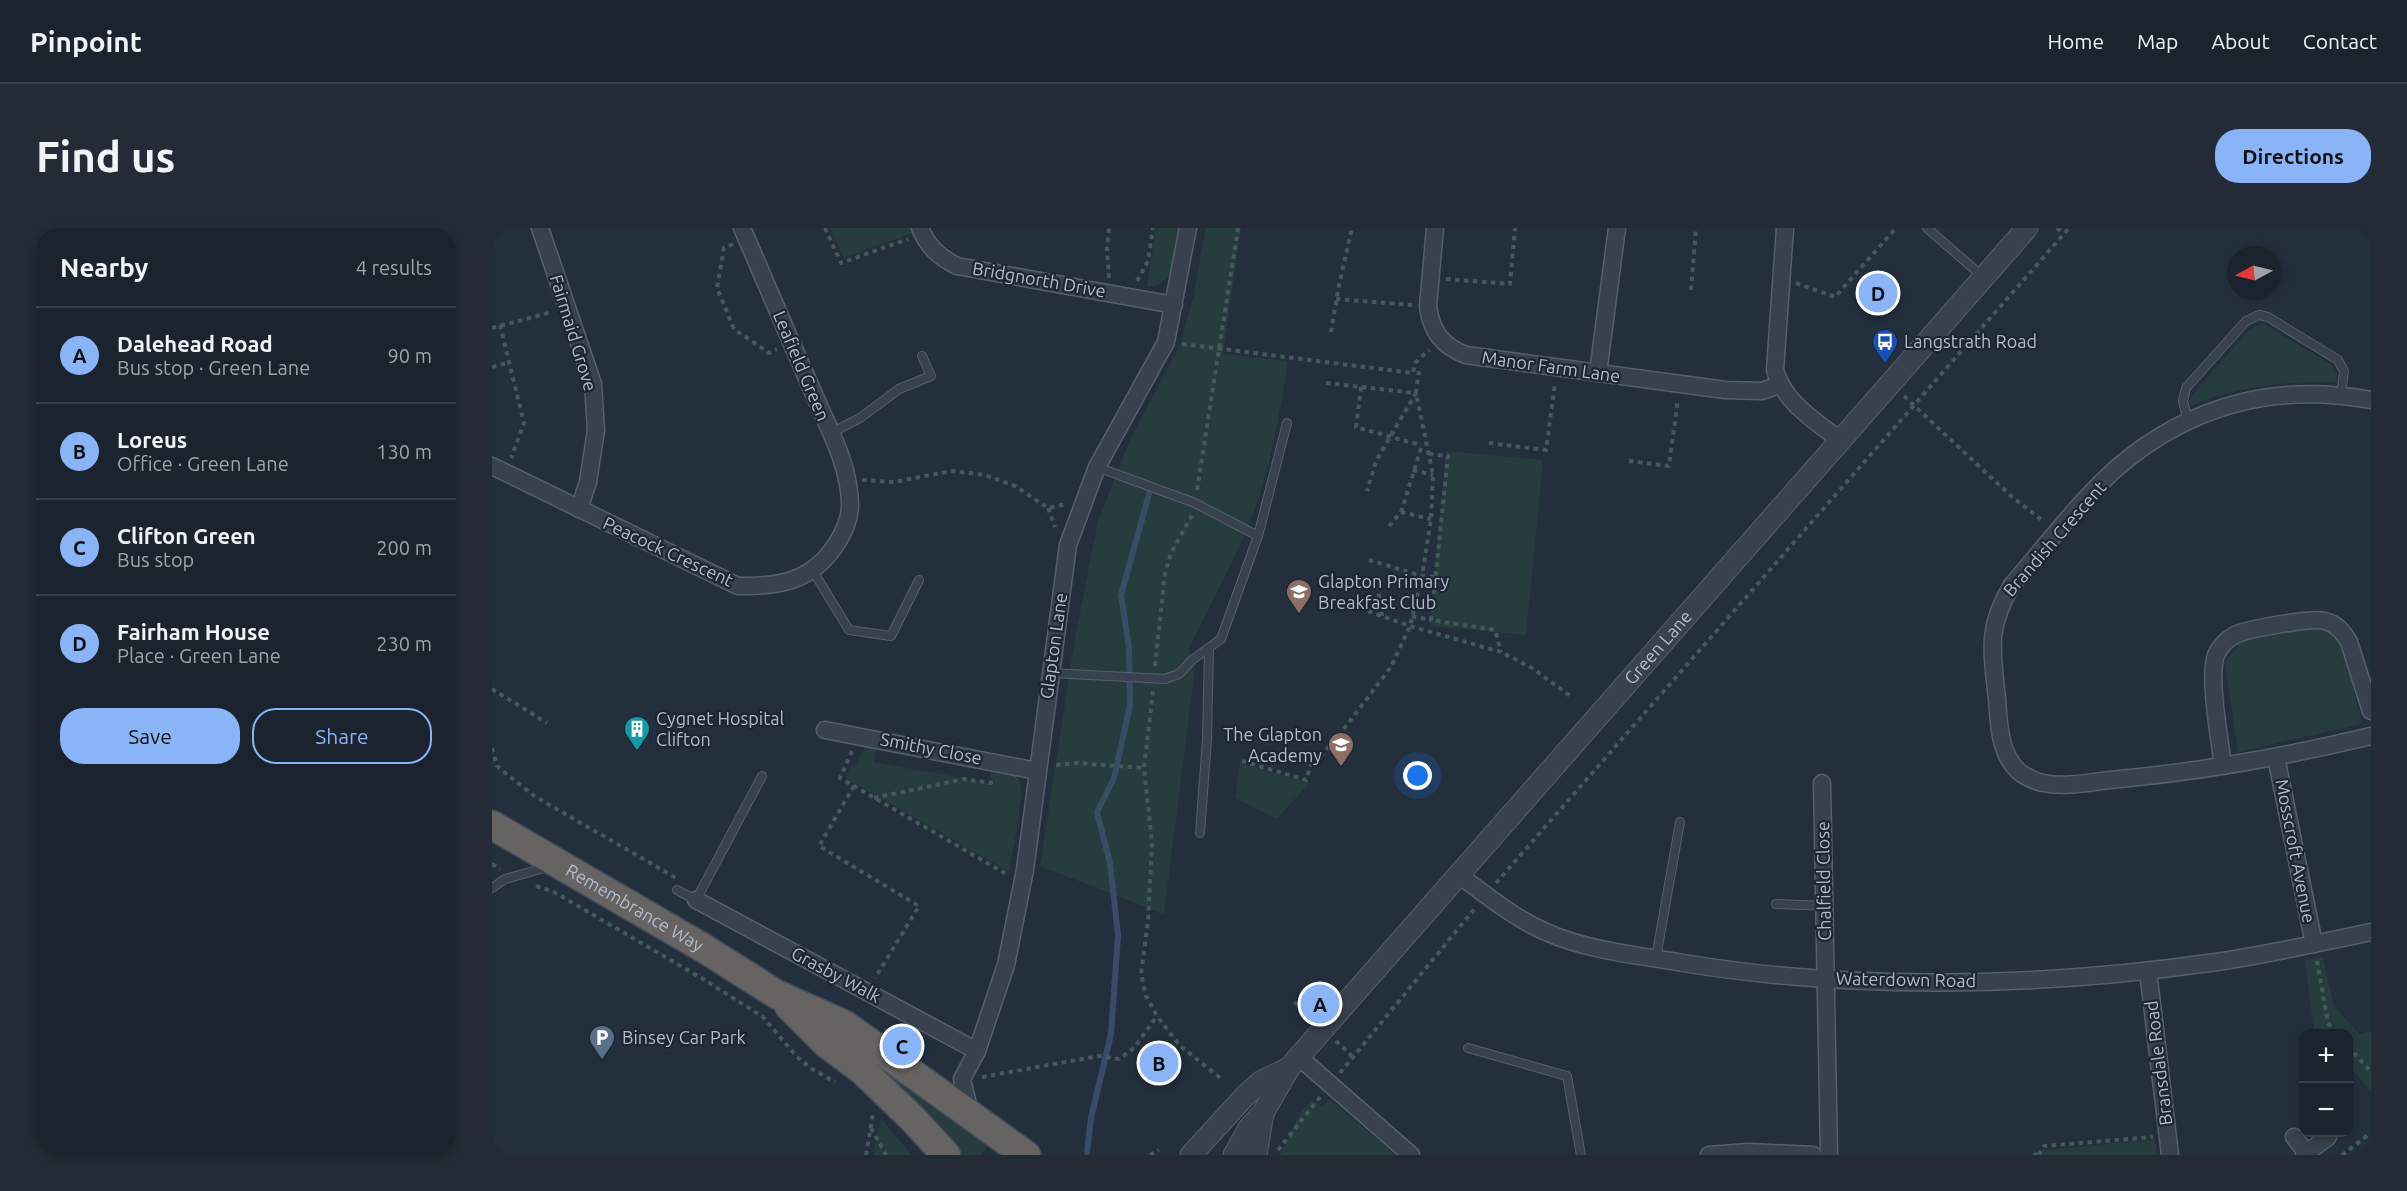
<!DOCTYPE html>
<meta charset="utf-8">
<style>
body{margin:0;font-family:Ubuntu,sans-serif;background:#242b36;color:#f1f3f6}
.controls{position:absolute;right:18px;bottom:18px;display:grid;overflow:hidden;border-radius:12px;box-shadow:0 3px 9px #0003}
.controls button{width:54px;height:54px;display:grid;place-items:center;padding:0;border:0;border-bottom:2px solid #39404a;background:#1b232e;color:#f1f3f6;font:30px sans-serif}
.compass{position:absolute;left:1735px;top:18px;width:54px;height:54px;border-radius:50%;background:#1b232e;box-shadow:0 3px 9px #0003;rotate:263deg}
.you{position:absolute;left:926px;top:548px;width:21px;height:21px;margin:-15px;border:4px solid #fff;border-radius:50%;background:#1a73e8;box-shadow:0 0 0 9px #1a73e833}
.badge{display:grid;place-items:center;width:39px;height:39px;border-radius:50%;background:#8ab4f8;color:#111;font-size:20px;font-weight:700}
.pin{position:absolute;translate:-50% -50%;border:3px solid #fff;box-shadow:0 2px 6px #0006}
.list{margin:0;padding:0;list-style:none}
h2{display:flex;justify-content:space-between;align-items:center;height:78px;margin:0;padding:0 24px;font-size:26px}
h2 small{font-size:20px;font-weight:400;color:#a0a4aa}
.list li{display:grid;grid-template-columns:39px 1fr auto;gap:18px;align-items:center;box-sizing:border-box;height:96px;padding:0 24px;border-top:2px solid #39404a}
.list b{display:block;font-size:22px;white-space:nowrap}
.list p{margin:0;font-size:20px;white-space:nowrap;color:#a0a4aa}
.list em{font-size:20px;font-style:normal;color:#a0a4aa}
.actions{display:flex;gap:12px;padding:18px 24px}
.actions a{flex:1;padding:14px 0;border:2px solid #8ab4f8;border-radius:24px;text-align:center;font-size:21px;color:#8ab4f8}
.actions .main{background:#8ab4f8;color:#111}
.map{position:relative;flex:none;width:1879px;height:927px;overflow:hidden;border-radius:24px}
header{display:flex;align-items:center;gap:36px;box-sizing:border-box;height:84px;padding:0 30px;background:#1b232e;border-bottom:2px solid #39404a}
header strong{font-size:28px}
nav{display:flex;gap:33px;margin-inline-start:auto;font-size:21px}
.intro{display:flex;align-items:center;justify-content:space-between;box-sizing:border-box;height:144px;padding:0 36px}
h1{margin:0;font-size:42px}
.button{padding:15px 27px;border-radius:24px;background:#8ab4f8;color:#111;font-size:21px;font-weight:700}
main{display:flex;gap:36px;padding:0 36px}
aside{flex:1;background:#1b232e;border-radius:24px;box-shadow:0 3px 9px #0003}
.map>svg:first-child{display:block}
</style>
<header>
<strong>Pinpoint</strong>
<nav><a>Home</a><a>Map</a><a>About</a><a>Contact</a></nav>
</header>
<div class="intro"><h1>Find us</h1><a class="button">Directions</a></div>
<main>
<aside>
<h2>Nearby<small>4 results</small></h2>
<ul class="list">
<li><span class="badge">A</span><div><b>Dalehead Road</b><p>Bus stop · Green Lane</p></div><em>90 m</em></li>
<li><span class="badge">B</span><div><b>Loreus</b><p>Office · Green Lane</p></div><em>130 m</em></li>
<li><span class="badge">C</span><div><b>Clifton Green</b><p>Bus stop</p></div><em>200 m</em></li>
<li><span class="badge">D</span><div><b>Fairham House</b><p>Place · Green Lane</p></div><em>230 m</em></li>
</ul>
<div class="actions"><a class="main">Save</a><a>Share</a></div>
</aside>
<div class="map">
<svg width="1879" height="927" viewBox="0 0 1879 927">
<rect width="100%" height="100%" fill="#242f3e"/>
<!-- green -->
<g fill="#263c3f">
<path d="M338,0h81l2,5 -70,25z"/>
<path d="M664,0h25l-7,48 -5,-1c-7,9 -11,12 -22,11z"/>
<path d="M714,0h35l-18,126 65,7c-7,42 -13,85 -26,126 -17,56 -48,109 -73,162l6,18 -31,247 -124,-48 35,-228 23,-117 33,-84 49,-92 13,-47z"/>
<path d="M1772,96l68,41 5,7v10c-51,-1 -97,4 -145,23l-3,-3 3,-7 57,-65 7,-4z"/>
<path d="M954,223l97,9 -17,175 -96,-9z"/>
<path d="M1828,393l21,16 21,87 -124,28 -13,-90 17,-22z"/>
<path d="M378,515h7l-3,19 115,21 4,-19c9,4 24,8 27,18 5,15 -8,71 -11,90l-163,-94 4,-12 5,-1 9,-16z"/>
<path d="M748,535l69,20 -32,36 -42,-21z"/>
<path d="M1831,729l11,49 25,28 12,-3v61l-22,-27 -1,-31 -34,-1 -9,-73z"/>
<path d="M394,844l103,73 -8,10h-20l-76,-81z"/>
<path d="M837,871l67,56h-116l21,-44 11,-11 11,7z"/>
<path d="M389,891l31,36h-39z"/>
<path d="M1663,911l2,16h-114l-1,-5z"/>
</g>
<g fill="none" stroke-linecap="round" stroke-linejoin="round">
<!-- stream -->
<path stroke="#394c67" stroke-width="6" d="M595,924l4,-34 20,-84 7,-99 -8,-72 -13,-51 17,-34 16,-73 -1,-58 -8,-52 28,-101"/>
<defs>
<g id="service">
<path d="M1435,0l56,49"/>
<path d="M1696,193l-5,-20 3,-13 60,-67 13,-6 9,2 70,43 6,11 -3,24"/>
<path d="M339,205l29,-15 39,-29 32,-13 -9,-20"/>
<path d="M605,239l98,36 63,33"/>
<path d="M321,343l36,59 42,6 28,-56"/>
<path d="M559,445l114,6 14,-5 13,-14 29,-21 37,-103 29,-113"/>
<path d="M708,605l7,-94 2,-91"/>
<path d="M0,660l13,-9 43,-12"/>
<path d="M185,662l19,10 66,-124"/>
<path d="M1284,676l49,2"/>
<path d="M1164,730l24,-136"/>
<path d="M976,820l99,28 14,79"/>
</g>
<g id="minor">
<path d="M48,0l53,156 3,46 -8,52 -9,27"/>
<path d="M428,0c8,19 19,29 37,38l217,39"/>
<path d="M943,0l-7,78c3,25 14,40 38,49l259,35 37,1 17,-6"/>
<path d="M1293,0l-10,142c9,33 41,51 66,71"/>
<path d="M1106,145l19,-145"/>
<path d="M1879,172c-93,-17 -179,4 -252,66 -37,32 -74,81 -107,119 -26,43 -20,66 -15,114 2,25 2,58 25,75 5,3 15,8 21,9 24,5 52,-2 77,-4 85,-8 168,-23 251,-43"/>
<path d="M0,238l246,120c42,1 75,-5 99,-43 7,-11 13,-25 13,-38 0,-39 -22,-78 -37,-113 -24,-54 -47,-109 -71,-164"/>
<path d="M333,502l212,41"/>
<path d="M1784,529l38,187"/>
<path d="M1731,538c-3,-26 -15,-88 -7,-111 4,-9 10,-15 19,-20 12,-6 78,-18 90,-14 12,3 18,11 24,21l22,69"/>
<path d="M1330,555l7,372"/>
<path d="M967,647c27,20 55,43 87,57 43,19 91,23 137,31 171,28 355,24 526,0 54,-7 108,-20 162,-31"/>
<path d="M204,672l281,151"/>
<path d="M1656,743l22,184"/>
<path d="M807,829l112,98"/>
<path d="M478,885l-8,-34 15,-28 29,-86 19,-95 43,-325 29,-78 69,-125 22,-114"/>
<path d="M1802,909l13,16"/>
<path d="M1217,927l40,-3 64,3"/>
<path d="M1812,927l24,-18"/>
</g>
<g id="tertiary">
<path d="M699,927l55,-60 16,-14 27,-13"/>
<path id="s1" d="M742,927l15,-27 14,-15 26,-45 738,-840"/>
<path d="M764,927l7,-42"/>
</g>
<g id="trunk">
<path id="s2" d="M0,597l213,124 71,45 69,31 181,130"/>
<path d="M297,778l37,37 36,27 50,48 34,37"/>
</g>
</defs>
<!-- service casing -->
<use href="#service" stroke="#565f6c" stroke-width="10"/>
<!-- minor casing -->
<use href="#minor" stroke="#565f6c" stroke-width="19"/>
<!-- tertiary casing -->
<use href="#tertiary" stroke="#565f6c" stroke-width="23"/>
<!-- trunk casing -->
<use href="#trunk" stroke="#434c59" stroke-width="31"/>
<!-- path -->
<g stroke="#44595c" stroke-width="4" stroke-dasharray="4.5 4.5" stroke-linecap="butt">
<path d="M333,0l16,35 67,-24"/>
<path d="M1565,0l7,6"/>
<path d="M241,16l-9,4 -7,40 17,41 35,24 8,-4"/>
<path d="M617,50l-2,-29 2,-21"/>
<path d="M954,51l64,5 5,-56"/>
<path d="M645,53l11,-20 5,-33"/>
<path d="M1304,55l39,14 61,-69"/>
<path d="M1199,62l5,-62"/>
<path d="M844,71l76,6"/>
<path d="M8,97l24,98 -13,35"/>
<path d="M0,100l60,-16"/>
<path d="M839,104l8,-47 13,-57"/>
<path d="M690,116l231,29 2,-10 14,-13"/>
<path d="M0,139l18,-5"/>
<path d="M834,155l90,10 -40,68 -9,30"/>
<path d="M869,159l-5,40 64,18"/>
<path d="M1412,168l108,101 31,24"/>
<path d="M997,215l57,7 9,-67"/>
<path d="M937,226l19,2 -17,164 64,10 6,22"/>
<path d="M1137,233l40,5 9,-67"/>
<path d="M921,242l20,5"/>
<path d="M370,252l32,2 58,-11 33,4 30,11 33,22 19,-4"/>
<path d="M705,262l41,-262"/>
<path d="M556,280l7,19"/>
<path d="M909,284l30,7"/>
<path d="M897,298l12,-14 21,-67"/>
<path d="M877,332l53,16 14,1"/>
<path d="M884,348l6,40"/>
<path d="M876,383l42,15 91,26 31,16 41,30"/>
<path d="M920,388l19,4"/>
<path d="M663,438l10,-93 6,-20 21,-38"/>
<path d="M0,461l55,34"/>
<path d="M661,463l-9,77 8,75 -4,78 -7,53 5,22 11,20 23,30 43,34"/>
<path d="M0,520l5,18 37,30 142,82"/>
<path d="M360,523l-12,27 168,97"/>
<path d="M750,533l64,19 8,-25 6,1 17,-18 54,-71 19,-41 12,-50 9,-57 2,-44 -17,-82 3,-22"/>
<path d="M564,537l21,-2 67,5"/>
<path d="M362,558l-35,60 100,60 -44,72"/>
<path d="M382,570l90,-19 27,4 1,-5"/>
<path d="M0,636l8,5"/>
<path d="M1004,655l573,-655"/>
<path d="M44,658l18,6 149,87 60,38 34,40 15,12 23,13"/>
<path d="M1825,733l11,62 9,11"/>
<path d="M802,774l17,15"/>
<path d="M844,813l17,16"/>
<path d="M1856,818l23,26"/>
<path d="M848,845l136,-166"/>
<path d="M490,849l117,-21 20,3 15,-11 23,-32"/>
<path d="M379,900l15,27"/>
<path d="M786,922l42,-53"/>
<path d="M374,927l7,-42"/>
<path d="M658,927l9,-5"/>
<path d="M1541,927l6,-1"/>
<path d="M1547,927l5,-9 109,-9"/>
<path d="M1850,927l29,-22"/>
</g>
<!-- service -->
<use href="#service" stroke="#38414e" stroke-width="8"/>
<!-- minor -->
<use href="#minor" stroke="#38414e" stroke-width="16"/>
<!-- tertiary -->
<use href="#tertiary" stroke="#38414e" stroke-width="21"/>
<!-- trunk -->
<use href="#trunk" stroke="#656462" stroke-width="28"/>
</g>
<!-- icons -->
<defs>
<symbol id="bus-pin" viewBox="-11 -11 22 30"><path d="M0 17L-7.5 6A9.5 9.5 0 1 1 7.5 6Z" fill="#1a4fb4" stroke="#1d2633"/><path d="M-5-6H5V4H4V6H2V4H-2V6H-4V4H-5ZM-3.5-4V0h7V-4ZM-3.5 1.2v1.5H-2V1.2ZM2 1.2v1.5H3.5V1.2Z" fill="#fff"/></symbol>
<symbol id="school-pin" viewBox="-11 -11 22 30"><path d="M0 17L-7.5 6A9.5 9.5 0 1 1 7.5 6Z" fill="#8d6e63" stroke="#1d2633"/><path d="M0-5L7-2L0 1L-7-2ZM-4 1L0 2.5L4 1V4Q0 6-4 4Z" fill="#fff"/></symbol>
<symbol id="building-pin" viewBox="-11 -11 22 30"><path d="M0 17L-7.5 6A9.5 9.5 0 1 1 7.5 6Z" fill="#0f9aa8" stroke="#1d2633"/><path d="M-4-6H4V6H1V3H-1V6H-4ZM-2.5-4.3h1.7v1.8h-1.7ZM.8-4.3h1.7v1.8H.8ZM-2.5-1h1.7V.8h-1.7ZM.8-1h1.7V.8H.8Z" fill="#fff"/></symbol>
<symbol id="parking-pin" viewBox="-11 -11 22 30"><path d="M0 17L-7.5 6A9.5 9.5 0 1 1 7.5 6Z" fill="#5c6f8a" stroke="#1d2633"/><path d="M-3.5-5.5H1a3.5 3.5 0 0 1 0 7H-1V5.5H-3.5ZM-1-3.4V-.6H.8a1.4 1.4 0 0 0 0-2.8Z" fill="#fff"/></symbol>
</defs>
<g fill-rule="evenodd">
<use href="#bus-pin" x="1378" y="99" width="30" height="40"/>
<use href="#school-pin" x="792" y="349" width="30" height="40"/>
<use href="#building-pin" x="130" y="486" width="30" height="40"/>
<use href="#school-pin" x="834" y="502" width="30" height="40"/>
<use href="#parking-pin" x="95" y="795" width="30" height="40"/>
</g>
<g text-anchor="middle" stroke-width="4.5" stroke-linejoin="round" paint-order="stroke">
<!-- street labels -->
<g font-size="18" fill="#b4bcc9" stroke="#1d2633">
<text transform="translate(547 52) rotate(10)" y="6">Bridgnorth Drive</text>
<text transform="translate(81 105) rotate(73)" y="6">Fairmaid Grove</text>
<text transform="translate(309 138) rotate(67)" y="6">Leafield Green</text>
<text transform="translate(1059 139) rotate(8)" y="6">Manor Farm Lane</text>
<text transform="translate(1563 311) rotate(-49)" y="6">Brandish Crescent</text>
<text transform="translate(176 324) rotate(25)" y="6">Peacock Crescent</text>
<text transform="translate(562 418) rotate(-82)" y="6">Glapton Lane</text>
<text dy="6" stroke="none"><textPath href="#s1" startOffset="663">Green Lane</textPath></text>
<text transform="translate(439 521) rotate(11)" y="6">Smithy Close</text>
<text transform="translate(1803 623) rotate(79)" y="6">Mosscroft Avenue</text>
<text transform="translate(1332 653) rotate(-91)" y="6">Chalfield Close</text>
<text dy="6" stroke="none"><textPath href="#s2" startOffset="165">Remembrance Way</textPath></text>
<text transform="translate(344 747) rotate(28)" y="6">Grasby Walk</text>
<text transform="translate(1414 752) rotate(1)" y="6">Waterdown Road</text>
<text transform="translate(1667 835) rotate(-97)" y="6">Bransdale Road</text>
</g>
<!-- poi labels -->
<g font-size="18" fill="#b4bcc9" stroke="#1d2633" text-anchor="start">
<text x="1412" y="120">Langstrath Road</text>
<text x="826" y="360">Glapton Primary<tspan x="826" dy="21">Breakfast Club</tspan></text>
<text x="164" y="497">Cygnet Hospital<tspan x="164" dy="21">Clifton</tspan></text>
<text x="830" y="513" text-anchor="end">The Glapton<tspan x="830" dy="21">Academy</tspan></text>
<text x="130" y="816">Binsey Car Park</text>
</g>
</g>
</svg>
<div class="controls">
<button>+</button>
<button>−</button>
</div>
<svg class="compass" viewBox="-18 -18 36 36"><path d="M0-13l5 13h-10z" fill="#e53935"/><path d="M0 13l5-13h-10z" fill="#a0a4aa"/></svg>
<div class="you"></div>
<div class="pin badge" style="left:828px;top:776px">A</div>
<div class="pin badge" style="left:667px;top:835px">B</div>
<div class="pin badge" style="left:410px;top:818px">C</div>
<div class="pin badge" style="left:1386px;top:65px">D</div>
</div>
</main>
